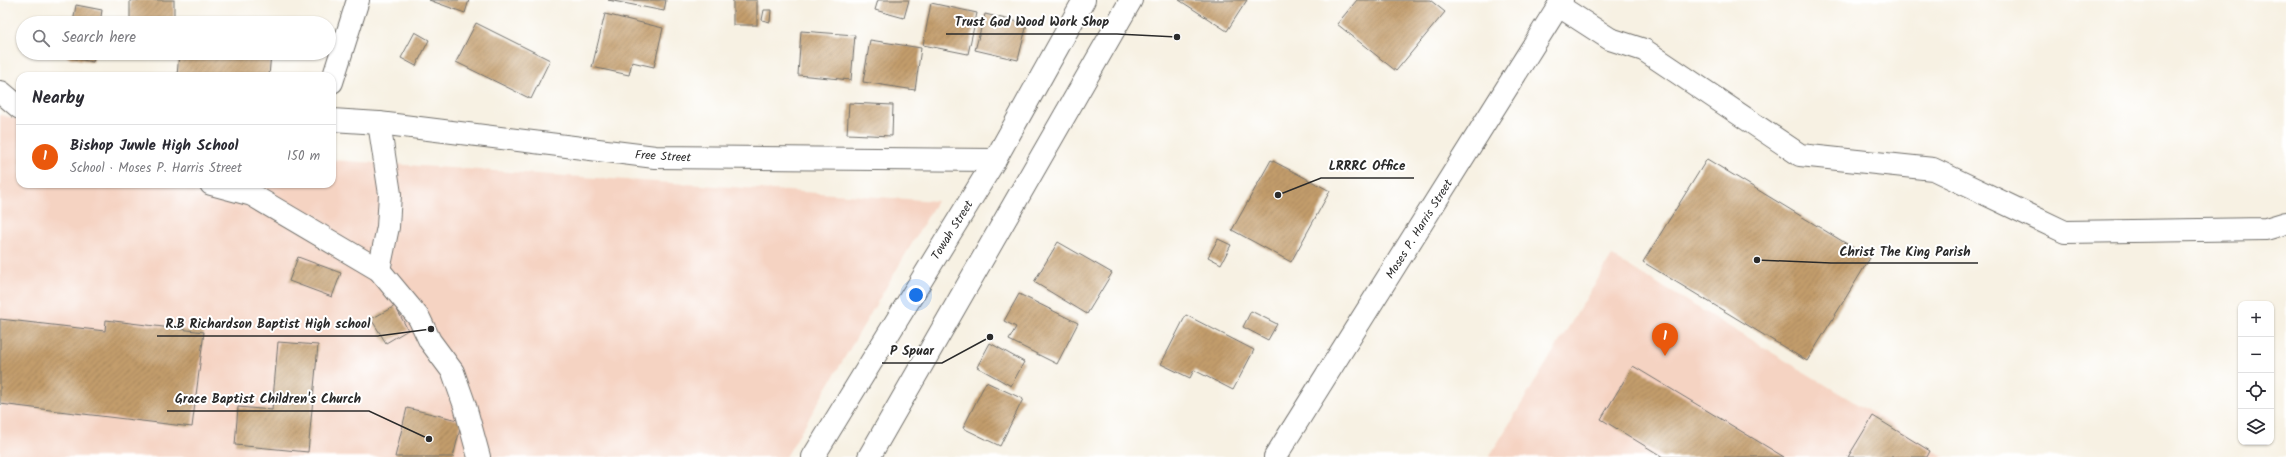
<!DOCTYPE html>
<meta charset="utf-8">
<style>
body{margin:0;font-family:Kalam,sans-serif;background:#f7f7f7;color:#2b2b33}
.controls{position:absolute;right:12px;bottom:12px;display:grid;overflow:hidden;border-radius:8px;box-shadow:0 1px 3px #0004}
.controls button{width:36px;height:36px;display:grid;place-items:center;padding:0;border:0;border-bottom:1px solid #e1e1e2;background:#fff;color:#2b2b33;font:20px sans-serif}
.you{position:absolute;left:916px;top:295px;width:14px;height:14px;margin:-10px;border:3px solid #fff;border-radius:50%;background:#1a73e8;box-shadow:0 0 0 6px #1a73e833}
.badge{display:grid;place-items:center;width:26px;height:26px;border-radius:50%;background:#ea580c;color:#fff;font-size:13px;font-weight:700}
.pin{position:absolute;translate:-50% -33px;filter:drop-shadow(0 1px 2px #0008)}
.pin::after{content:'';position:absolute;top:21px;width:14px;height:12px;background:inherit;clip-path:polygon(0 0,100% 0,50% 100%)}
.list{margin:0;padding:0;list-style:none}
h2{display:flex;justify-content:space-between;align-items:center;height:52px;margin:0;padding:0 16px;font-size:17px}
h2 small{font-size:13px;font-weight:400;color:#7c7c81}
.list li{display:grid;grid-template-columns:26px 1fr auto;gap:12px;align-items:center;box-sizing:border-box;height:64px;padding:0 16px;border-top:1px solid #e1e1e2}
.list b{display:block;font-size:15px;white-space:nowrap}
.list p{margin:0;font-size:13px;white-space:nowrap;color:#7c7c81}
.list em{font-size:13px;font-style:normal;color:#7c7c81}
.icon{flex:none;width:22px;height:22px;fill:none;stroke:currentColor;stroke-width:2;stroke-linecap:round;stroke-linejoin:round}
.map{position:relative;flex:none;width:2286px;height:457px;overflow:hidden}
.search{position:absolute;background:#fff;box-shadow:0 1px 3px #0004;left:16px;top:16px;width:320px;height:44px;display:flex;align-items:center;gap:10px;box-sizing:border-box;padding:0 14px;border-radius:22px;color:#7c7c81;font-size:15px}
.panel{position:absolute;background:#fff;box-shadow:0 1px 3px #0004;left:16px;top:72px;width:320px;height:116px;border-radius:12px}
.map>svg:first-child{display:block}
</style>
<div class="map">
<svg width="2286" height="457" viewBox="0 0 2286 457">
<defs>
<pattern id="building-hatch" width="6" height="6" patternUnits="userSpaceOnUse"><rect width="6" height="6" fill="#c39d6c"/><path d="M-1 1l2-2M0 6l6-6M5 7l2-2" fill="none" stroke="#9f8059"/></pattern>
</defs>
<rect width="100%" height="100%" fill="#fff"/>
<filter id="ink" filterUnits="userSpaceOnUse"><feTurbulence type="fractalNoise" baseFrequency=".025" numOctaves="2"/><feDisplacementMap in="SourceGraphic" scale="8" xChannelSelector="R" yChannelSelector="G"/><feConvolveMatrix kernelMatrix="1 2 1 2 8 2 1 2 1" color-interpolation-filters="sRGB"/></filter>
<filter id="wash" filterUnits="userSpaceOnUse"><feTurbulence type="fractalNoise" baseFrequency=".012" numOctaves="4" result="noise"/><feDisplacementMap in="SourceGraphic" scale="16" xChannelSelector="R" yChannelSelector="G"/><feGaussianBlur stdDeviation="0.9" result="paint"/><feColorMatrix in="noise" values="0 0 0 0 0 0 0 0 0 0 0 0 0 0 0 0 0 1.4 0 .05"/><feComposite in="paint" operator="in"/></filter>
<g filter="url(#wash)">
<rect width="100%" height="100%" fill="#f7f1e3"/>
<!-- built -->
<g fill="#f5d3c2">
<path d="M0,115l20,4v65h312v-24l605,41 -151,256h-786z"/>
<path d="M1612,256l333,201h-456z"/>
</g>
<g id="blocks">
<!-- building -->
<g fill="url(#building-hatch)">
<rect x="130" y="0" width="44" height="23"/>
<path d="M429,0h40l-4,13z"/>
<path d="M608,0h58l-2,11z"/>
<rect x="733" y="0" width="24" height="25"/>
<path d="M878,0h31l-5,18 -29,-8z"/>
<path d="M1179,0h68l-20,31z"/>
<path d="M1357,0h73l15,12 -49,59 -59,-47z"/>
<path d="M931,3l46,10 -9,41 -45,-9z"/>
<path d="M76,5l26,5 -2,13h-27z"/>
<path d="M764,10h7l-1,12 -8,-2z"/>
<path d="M605,14l58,14 -9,39 -22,-5 -3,13 -37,-8z"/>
<path d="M985,14l42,10 -9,36 -43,-10z"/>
<path d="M476,23l74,37 -19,39 -75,-37z"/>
<path d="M801,31l54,4 -4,45 -53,-5z"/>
<path d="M415,32l14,8 -13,26 -15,-8z"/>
<path d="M870,40l51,8 -6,42 -52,-8z"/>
<path d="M67,53h28l-2,9 -26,-5z"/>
<path d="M179,53h92l-2,23h-92z"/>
<path d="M849,103l44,2 -1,31 -45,-2z"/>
<path d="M1707,159l163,99 -63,103 -164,-99z"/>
<path d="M1271,160l59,31 -39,71 -59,-32z"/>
<path d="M1218,239l13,6 -10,19 -13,-7z"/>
<path d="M1058,242l54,31 -25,41 -53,-32z"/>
<path d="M298,257l43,16 -9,24 -43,-16z"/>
<path d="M1019,294l59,29 -21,41 -48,-24 7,-13 -12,-6z"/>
<path d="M395,306l13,24 -22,13 -15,-24z"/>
<path d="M1251,311l26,13 -9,16 -25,-13z"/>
<path d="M1186,315l68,35 -21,40 -39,-20 -4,8 -29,-14z"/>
<path d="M0,319l105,12 1,-11 98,12 -12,95 -192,-23z"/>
<path d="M278,342l40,3 -10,107 -73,-7 3,-38 34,3z"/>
<path d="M990,343l34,19 -13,24 -34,-19z"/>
<path d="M1633,366l151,91h-121l-62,-38z"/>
<path d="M986,382l37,17 -23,47 -37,-18z"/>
<path d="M407,408l55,13 -9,36h-58z"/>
<path d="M1873,416l57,35 -3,6h-79z"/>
</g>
</g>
</g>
<g filter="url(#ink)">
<use href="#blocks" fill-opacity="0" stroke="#72706b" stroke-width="1"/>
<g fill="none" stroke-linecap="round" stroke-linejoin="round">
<defs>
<g id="minor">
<path d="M1559,6l51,33 34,11 156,105 133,14 132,63 201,-3 20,-6"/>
<path d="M332,82l26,-82"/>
<path d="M1,92l19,16"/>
<path d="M332,120l47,3 276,34 340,3"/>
<path d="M379,123l11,71 -2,33 -9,43"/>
<path d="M211,184l41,11 127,75 40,48 11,23 23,31 12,34 14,51"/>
</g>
<g id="tertiary">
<path d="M813,457l182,-297 89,-160"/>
<path d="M869,457l262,-457"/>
</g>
<path id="trunk" d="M1275,457l287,-457"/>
</defs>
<!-- minor casing -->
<use href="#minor" stroke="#72706b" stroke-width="24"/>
<!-- tertiary casing -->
<use href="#tertiary" stroke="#72706b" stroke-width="24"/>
<!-- trunk casing -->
<use href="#trunk" stroke="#72706b" stroke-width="24"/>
<!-- minor -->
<use href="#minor" stroke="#fff" stroke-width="22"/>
<!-- tertiary -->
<use href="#tertiary" stroke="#fff" stroke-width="22"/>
<!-- trunk -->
<use href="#trunk" stroke="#fff" stroke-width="22"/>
</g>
</g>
<g text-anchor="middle" stroke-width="4" stroke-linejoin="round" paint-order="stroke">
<!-- street labels -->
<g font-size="12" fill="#2b2b2b" stroke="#fff">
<text transform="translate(663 156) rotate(3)" y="4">Free Street</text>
<text transform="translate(1419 229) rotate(-58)" y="4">Moses P. Harris Street</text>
<text transform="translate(952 230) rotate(-58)" y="4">Towah Street</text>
</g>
</g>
<!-- callouts -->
<path fill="none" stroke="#2b2b2b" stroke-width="1.5" d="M1177 37L1117 34H946M1278 195L1321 178H1414M1757 260L1831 263H1978M431 329L378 336H157M990 337L942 363H882M429 439L369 411H167"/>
<g fill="#2b2b2b" stroke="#fff" stroke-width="1.5">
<circle cx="1177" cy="37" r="4"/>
<circle cx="1278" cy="195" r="4"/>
<circle cx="1757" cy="260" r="4"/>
<circle cx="431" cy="329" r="4"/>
<circle cx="990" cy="337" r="4"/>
<circle cx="429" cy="439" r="4"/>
</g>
<g font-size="13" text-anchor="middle" font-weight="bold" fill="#2b2b2b" stroke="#fff" stroke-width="4" stroke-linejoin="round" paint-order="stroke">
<text x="1032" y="26">Trust God Wood Work Shop</text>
<text x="1367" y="170">LRRRC Office</text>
<text x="1905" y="256">Christ The King Parish</text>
<text x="268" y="328">R.B Richardson Baptist High school</text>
<text x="912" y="355">P Spuar</text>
<text x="268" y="403">Grace Baptist Children's Church</text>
</g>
</svg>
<div class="controls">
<button>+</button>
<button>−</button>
<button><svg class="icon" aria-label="locate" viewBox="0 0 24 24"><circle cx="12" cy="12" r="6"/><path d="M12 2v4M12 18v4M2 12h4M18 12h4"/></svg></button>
<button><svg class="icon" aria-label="layers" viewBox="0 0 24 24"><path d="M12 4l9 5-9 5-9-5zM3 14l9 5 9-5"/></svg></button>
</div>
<div class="you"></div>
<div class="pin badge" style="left:1665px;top:356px">1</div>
<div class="search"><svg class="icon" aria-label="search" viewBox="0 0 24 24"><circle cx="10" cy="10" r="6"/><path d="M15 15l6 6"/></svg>Search here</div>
<section class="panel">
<h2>Nearby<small></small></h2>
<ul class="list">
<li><span class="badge">1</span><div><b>Bishop Juwle High School</b><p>School · Moses P. Harris Street</p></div><em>150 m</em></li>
</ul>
</section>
</div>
